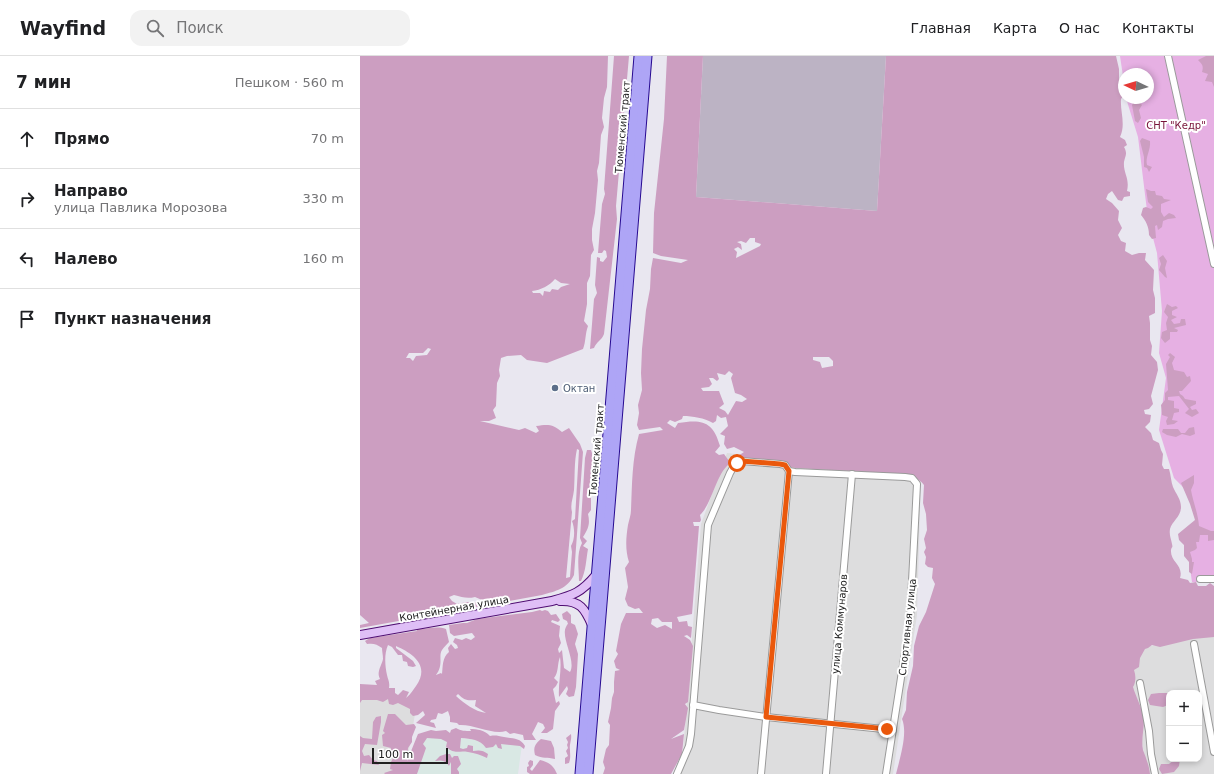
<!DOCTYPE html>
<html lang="ru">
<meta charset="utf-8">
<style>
body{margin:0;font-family:"DejaVu Sans",sans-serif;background:#f2f2f2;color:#202124}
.controls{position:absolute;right:12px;bottom:12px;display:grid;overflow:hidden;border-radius:8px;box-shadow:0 2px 6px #0003}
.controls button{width:36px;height:36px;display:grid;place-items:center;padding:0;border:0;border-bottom:1px solid #e0e0e0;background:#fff;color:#202124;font:20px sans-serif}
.compass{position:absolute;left:758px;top:12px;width:36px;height:36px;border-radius:50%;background:#fff;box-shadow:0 2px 6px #0003;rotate:274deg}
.scale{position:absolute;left:12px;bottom:10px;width:76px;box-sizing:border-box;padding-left:4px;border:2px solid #202020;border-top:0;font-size:11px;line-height:14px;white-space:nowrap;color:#202020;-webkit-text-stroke:3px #fff;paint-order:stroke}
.stop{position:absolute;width:12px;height:12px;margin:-9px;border:3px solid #ea580c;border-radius:50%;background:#fff}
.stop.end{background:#ea580c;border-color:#fff;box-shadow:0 1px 4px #0008}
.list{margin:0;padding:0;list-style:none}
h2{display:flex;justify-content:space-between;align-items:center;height:52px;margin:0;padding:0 16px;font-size:17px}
h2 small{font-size:13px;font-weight:400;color:#757577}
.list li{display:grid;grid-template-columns:26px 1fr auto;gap:12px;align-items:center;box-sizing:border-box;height:60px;padding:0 16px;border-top:1px solid #e0e0e0}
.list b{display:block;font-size:15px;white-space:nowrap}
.list p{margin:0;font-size:13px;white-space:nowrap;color:#757577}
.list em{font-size:13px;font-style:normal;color:#757577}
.icon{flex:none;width:22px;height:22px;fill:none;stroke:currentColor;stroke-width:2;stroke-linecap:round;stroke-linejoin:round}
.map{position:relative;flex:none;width:854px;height:718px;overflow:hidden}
header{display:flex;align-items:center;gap:24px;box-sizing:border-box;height:56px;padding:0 20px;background:#fff;border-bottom:1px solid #e0e0e0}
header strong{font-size:19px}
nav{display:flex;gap:22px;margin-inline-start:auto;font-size:14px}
.search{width:280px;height:36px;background:#f2f2f2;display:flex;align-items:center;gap:10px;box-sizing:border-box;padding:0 14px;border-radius:12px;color:#757577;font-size:15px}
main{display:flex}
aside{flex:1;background:#fff}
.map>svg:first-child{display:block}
</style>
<header>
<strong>Wayfind</strong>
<div class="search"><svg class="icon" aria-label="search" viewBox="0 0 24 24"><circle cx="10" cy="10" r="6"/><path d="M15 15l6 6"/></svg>Поиск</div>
<nav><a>Главная</a><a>Карта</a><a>О нас</a><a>Контакты</a></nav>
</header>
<main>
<aside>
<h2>7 мин<small>Пешком · 560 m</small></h2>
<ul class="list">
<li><svg class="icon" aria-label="ahead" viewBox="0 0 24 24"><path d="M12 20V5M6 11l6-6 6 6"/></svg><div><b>Прямо</b></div><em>70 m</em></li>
<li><svg class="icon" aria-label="right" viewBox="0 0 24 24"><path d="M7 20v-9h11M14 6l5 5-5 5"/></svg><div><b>Направо</b><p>улица Павлика Морозова</p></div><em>330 m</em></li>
<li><svg class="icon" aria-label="left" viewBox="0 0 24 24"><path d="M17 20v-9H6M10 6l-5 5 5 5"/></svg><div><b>Налево</b></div><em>160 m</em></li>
<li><svg class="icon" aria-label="arrive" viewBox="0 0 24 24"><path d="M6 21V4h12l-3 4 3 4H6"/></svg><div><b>Пункт назначения</b></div></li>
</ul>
</aside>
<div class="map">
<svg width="854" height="718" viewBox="0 0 854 718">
<rect width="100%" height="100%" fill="#e9e7f0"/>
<!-- residential -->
<g fill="#ddddde" fill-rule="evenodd">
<path d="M367,397l194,22 -4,140 -24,159h-220l10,-23 18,-227z"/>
<path d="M854,578v140h-66l-24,-123zM809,637h30v66h-30z"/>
<path d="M0,641l42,1 14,10 -11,66h-45z"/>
</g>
<!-- industrial -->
<path fill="#d9e8e4" d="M58,678l104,10 -4,30h-110z"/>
<!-- construction -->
<path fill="#bcb3c4" d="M343,0h183l-9,155 -181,-14z"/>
<!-- grass -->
<path fill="#e6b0e3" d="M760,0h94v526h-22l-6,-42 10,-21 -7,-26 -15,-15 -15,-48 7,-52 -7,-25 3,-42 -5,-58 -9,-34 -10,-82 -12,-39h22v-24h-24v9z"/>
<!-- forest -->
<g fill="#cc9ec1" fill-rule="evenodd">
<path d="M0,0h248l-1,31 -3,11 -2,20 2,9 -3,8 -2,28 -2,8 1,9 -3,33 -3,16v11l2,10 -3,5 -1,21 -3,7v21l-3,17 4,5c-3,8 -2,15 -5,23l-36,14 -20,-3 -6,-5 -14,1 -6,2 -2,12 1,6 -3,7 -1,23 -3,4 3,8 -7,3h-9l39,9 6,-2 11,5 3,-2 -3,-5c12,-2 17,-2 26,6l7,-4 11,16 3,8 -9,123c-7,14 -18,16 -32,20l-182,33v-3l9,-2 -9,-8zM195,223l6,4 9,1 -9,3 -3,3 -6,-1 -2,3 -6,-1 -1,5 -3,-3h-7l-1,-2c9,-1 17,-5 23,-12zM68,292l3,1 -4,6 -11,1 -3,5 -3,-3h-4l3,-5h14zM217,393l2,1 -4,69 -3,2c3,8 3,18 -1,25l1,6 -2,25 -4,1 6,-66c-2,-8 1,-13 2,-22 1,-13 0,-28 3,-41zM94,539c8,2 13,4 21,2l7,3 -1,2h-14l-10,2 -5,-3 -3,-4z"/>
<path d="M254,0h15l-13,150 1,13 -13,115c-2,6 -8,8 -10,14l-4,1 4,-50 3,-6 -2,-8 2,-28 3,1v3l3,1 4,-5 -1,-6 -2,-1 -2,3h-4l4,-49 3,-10 -1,-5z"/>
<path d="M307,0h36l-7,141 181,14 9,-155h230l3,13v13l5,8v5l-3,4c-1,13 5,25 -1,38l5,3 2,5 -3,2c4,7 1,9 0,15 -1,11 6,16 3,29l3,1v4l-6,1 -2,4 -4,-1 -6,-9 -4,3 -2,5 6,4 7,8 -1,9 4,8 -4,7 3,6 5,2 -1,8 7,4 7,-2h7l-1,7 9,10 -1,20 2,8v15l-6,3 1,7v17l2,6 -1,9 6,7 1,8 -7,26 2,8 -4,5 -5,1 1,4 6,1 -1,7 -5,5 6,6 2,7 6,3 2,7 2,4 -1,11 2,4h5c2,6 2,13 4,18 3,7 8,12 8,20 0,10 -9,14 -11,22 -1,6 1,9 2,15 1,4 0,2 -1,6 -1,12 13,15 9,28l8,2 2,3 6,-1 2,4h8l4,-3 4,3v51l-21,2 -33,8 -8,-2 -4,3 -3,1 -5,9 -1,9 -5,3c2,6 2,12 -1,17 3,10 10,23 11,32 0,11 -3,21 -1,31 3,8 6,15 7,24h-254c4,-16 12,-41 6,-55l4,-9 1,-18 6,-26 1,-20 5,-20 7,-14 9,-28 -3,-6 1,-10 -5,-1 -3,-3 1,-7 -2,-5 2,-4 -2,-9 3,-9 -1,-16 -3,-11 1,-18c-6,-8 -14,-9 -24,-11l-104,-6 -55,-8c-3,1 -7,1 -9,2 -16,9 -19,41 -32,53l1,5 -1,2h-7l1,4h5l-7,88 -15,3 2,5 8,-1 1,5 4,1 -1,11 -4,-3 -3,1 6,4 3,6 -5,56 -3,2 3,4 -4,22 -13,9 13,-5 -2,20 -11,20h-68l2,-6 -2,-6 3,-13 3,-4 1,-20 -2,-3 3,-14 1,-10 2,-6v-10l1,-11 5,-1 -4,-2 -2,-7 4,-7 -2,-3 5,-27 5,-11h17l-4,-5 -4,1 -7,-3 -3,-7 3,-12 -3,-19 4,-6c-4,-12 -3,-25 -1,-37 1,-5 3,-10 3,-15 1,-26 1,-51 8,-76l24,-4 -3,-3 -21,3 -2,-5 2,-12 -1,-8 4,-15 -1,-17 1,-24 4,-39 4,-21 1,-20 2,-11 28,5 7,-3 -27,-4 -8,-3 1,-40 10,-94zM390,182h5v4l6,2 -1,2 -24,12 1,-6 -3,-3 4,-2 4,3 -1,-6 -4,-2 4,-1 5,2zM453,301h16l4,4v5l-11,2 -2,-6 -7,-2zM369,315l4,3 -2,4 4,15 6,2 6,4 -5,3 -6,-1 -8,14 -3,-4 -6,-3 5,-4 -5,-13h-16l-2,-3 8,-1 3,-3 -3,-6h4l4,3 2,-2 -2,-6 8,2zM357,359l4,3 5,-1 2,9 -8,8 5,2 -1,8 3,5 7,-2 10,5 -6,4h-7l-2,5 -5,-7 -5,1 -4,-3 5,-6c-7,-25 -18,-27 -42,-23l-3,5 -8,-5 3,-3 5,2 7,-3 1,-3c10,0 21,2 30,7l3,-2zM298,562l4,4h10v7l-7,-4 -8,3 -6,-4 1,-5z"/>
<path d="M846,0h8v31l-2,-5 -7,-1 3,-7 -6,-2c2,-6 0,-8 -4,-12z"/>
<path d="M777,42h5l-2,5 2,2 -3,5 2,8 -3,5 -3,-2 -3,-16z"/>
<path d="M782,82l8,3c1,9 -5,16 -3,24l5,2 -3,5 -2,-4 -3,-1v-10l-4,-16z"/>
<path d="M786,133l5,2h4l1,4 6,1 2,3 7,1 -10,4v8l3,5 5,-4 5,2 2,3 -8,1 -5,2 -1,6 -4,3 -1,-5 -2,1 1,12 -4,1 -3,-4c0,-8 -3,-14 -8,-20l2,-7 3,-1 5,2 2,-2 -5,-5z"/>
<path d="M803,199l4,6 -2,7 2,10 -2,-1 -6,-7 2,-6 -2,-6z"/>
<path d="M807,248l5,3 4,-1 2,2 -6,3v4l5,2 -6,3 3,4 6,-1 1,-4h4l1,6 -12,3 4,2 -1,2h-7v7l-5,4 -4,-5 1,-6 5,-2 -1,-7 2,-6 -4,-5z"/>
<path d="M810,297l5,4 -3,6 2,7 10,2 3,5 3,-1 1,5 -9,10h-3l1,3 3,2 2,3 11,2v3l-6,3 2,3 4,-1 3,4 -7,4 -7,-4 4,-4 -10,-13 -11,1v3l6,1v7l5,1v3l-5,1 -2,7 6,1 -4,3 -7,1 -1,-4 2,-4 -6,-2 -1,-10 4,-5v-7l3,-3 -2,-26 4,-7 -2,-2z"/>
<path d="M834,371l1,7 -5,2 -8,-2 -6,3 -9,-2 -5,-3 1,-3h15l3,4h4l4,-5z"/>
<path d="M227,394h4l3,10 -2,11 2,5 -3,11v23l-3,4c2,9 1,14 -5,23l4,4 -4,5 5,3c-2,11 -2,22 -7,32h-2c0,-12 -3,-27 3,-38l-2,-5 5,-80z"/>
<path d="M834,419v8l-3,7c2,12 7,23 8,36l12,5h3v9l-6,1v-6h-8l-1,7h-3l1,6 -2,2 -5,2 2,7v3h2l-2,12 -3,-2v-10l-5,-6v-11l-5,-5 -1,-6 17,-14 -5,-16 -9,-21z"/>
<path d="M180,554l2,1 3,-1 3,1 3,4 5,-1 4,6 -2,2 -6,-2 -1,2 9,4 -1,10 2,7 -3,6 1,4 3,-3 2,18 6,4c6,-10 -7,-31 -5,-42 0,-1 2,-6 3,-6l-1,-3 -4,-2 -1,-5 5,-3 4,4v8l4,2 3,9 -3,10 3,10 -2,33 -2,9 -5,1 -3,-3 2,-5 -1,-3 -8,11c-1,-13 3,-27 1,-40 -3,7 -1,15 -6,21l4,4 -2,4 -3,3 3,14 3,-2 1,3 -5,7 -2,18 -6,4h-6l4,-5 -2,-4 -5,-2 -6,12 4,6h-12l-1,-5 -9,-2 -4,1 -4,-3c-14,4 -32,-7 -47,-6l-2,-2 -7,-1v-5l-2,-6 -6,3 -4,-1 -2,6 -5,1 -1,2 4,1 2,5 -20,-5 9,-8 -2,-4 -5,4 -5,1 -3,-3v-4l-12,-6 -5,2 -4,-1 -1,-5 -5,3 -6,-2h-15l-2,3v-19l17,1 -2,-4 5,-2c-4,-7 2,-14 3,-20 0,-4 -1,-8 -1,-11 -5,-4 -9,-5 -15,-4l-2,-3 5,-3 47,-7 -1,-3c11,2 20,-3 30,1l3,13c-2,2 -5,5 -7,8 -4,6 2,14 -6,25l5,-2 1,1c1,-8 0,-16 7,-22l-1,-4 3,-4 4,5 3,-1 -1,-3 -4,-3 2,-4 7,2 4,-2 5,2 4,-3 -3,-4 -18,3 -4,-3 -1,-8 14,-2h4l10,-4 55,-7zM28,589l4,2 6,8h4l1,6 4,1 1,4 5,1 3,-1 -3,-5 -17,-13v-2c18,8 34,20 20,40 -3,4 -5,8 -10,12l3,-6 -6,-2 -5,5 -3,-2v-5h-6c1,-6 -1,-8 -2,-13 -2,-9 -3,-21 1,-30zM98,638c6,6 9,7 18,6l-1,6 11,7c-12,-2 -21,-9 -30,-17z"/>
<path d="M799,637h8l2,7 -1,5 -5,2 -13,-2 -2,-5 3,-6z"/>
<path d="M28,658h7l11,11 8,-1 2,3 -4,10v5l-4,6 -1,13 11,-27 13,-4 5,1 10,-1 4,3 1,-3 5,-2c5,3 9,3 15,3l-1,-2c7,0 15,1 20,7 6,-1 8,0 14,1 8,2 16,0 21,9l-1,3 -4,-3 -19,-2 1,5 -4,-1 -2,-4 -3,3 -7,1c-6,-9 -15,-9 -25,-10l-1,10 3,1 4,-1 1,-3 5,1v5c6,-1 10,-1 15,3l-1,4c-6,-3 -12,-5 -19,-6 -10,-2 -12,3 -22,-5l1,-5 -6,-3 -14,-1 -4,6 3,4 -9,26h-32l-1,-1 9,-3 -3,-1 1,-7 2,-4 -3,-6 1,-4 -8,-2 -1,-11 3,-2 -2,-2z"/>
<path d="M21,660v6l-4,23 -12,-1 -3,7 2,5 5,-1 4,5 4,1 2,4 -17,-2 -2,8v-35l3,2 9,1 1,-17 3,-5z"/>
<path d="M211,678c1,6 -2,10 -1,16 0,5 1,7 -1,13l-4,1v-6l3,-2 -2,-5 2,-3 -1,-3 1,-3 -2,-4z"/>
<path d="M181,683l10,2 3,7 1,11c-8,-2 -12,0 -20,-4 -2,-8 0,-11 6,-16z"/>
<path d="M86,698h4l2,4 2,-2h4l3,8 -4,5 2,3v2h-8v-12l-2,4c-4,-6 -8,-6 -14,-5l5,-5z"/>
<path d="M815,703h5l-1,7 -5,6 -12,2 -3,-5 2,-5h8z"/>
<path d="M170,704l3,1v4l-3,4 2,2 8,-11c9,2 14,6 17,14h-27l-3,-2v-5l2,-1 -1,-3z"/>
</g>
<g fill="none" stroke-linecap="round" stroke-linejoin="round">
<defs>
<g id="street">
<path d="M808,0l46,208"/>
<path d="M840,523h14"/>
<path d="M834,588l20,108"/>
<path d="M780,627l9,48 2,23 4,20"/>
<path d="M333,649l26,5 47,7 127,13"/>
<path d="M317,718l12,-28 2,-12 17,-209 22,-52 4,-7 7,-5 39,3 5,1 4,6 6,1 110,5 7,1 5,6 -7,136 -24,154"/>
<path d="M401,718l28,-303"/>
<path d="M466,718l26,-300"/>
</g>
<g id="secondary">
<path d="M200,545c20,-1 25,8 32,24"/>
<path d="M0,579l192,-34c21,-6 29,-8 44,-26"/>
</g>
<g id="primary">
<path d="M220,718l59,-718"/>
<path d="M228,718l59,-718"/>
</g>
</defs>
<!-- street casing -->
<use href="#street" stroke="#9a9a9a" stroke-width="8"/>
<!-- secondary casing -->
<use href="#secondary" stroke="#4e0c71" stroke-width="10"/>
<!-- primary casing -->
<use href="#primary" stroke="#270a91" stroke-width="11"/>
<!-- street -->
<use href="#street" stroke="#fff" stroke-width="6"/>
<!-- secondary -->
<use href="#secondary" stroke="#dfbff6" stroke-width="8"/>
<!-- primary -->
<use href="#primary" stroke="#aea5f6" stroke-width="9"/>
</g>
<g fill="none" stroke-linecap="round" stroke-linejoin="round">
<!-- route -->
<path stroke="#ea580c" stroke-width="5" d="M377,407l4,-2 39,3 5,1 4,6 -23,246 121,12"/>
</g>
<!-- markers -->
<circle fill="#5c6f8a" stroke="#fff" stroke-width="1.5" cx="195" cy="332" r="4"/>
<g text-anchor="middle" stroke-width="4" stroke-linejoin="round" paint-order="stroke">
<!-- park labels -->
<g font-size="10" fill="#781339" stroke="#fff">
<text x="816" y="73">СНТ "Кедр"</text>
</g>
<!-- street labels -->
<g font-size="10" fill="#202020" stroke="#fff">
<text transform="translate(262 71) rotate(-85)" y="4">Тюменский тракт</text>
<text transform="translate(236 394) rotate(-85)" y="4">Тюменский тракт</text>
<text transform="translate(94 552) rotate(-10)" y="4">Контейнерная улица</text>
<text transform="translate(479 568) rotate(-85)" y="4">улица Коммунаров</text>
<text transform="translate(547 571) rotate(-84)" y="4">Спортивная улица</text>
</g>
<!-- service labels -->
<g font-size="10" fill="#4e5e75" stroke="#fff" text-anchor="start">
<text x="203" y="336">Октан</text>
</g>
</g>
</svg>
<div class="controls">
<button>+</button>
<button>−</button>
</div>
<svg class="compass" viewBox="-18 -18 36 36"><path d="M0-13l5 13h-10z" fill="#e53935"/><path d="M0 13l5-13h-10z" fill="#757577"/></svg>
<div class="scale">100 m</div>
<div class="stop" style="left:377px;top:407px"></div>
<div class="stop end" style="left:527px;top:673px"></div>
</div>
</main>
